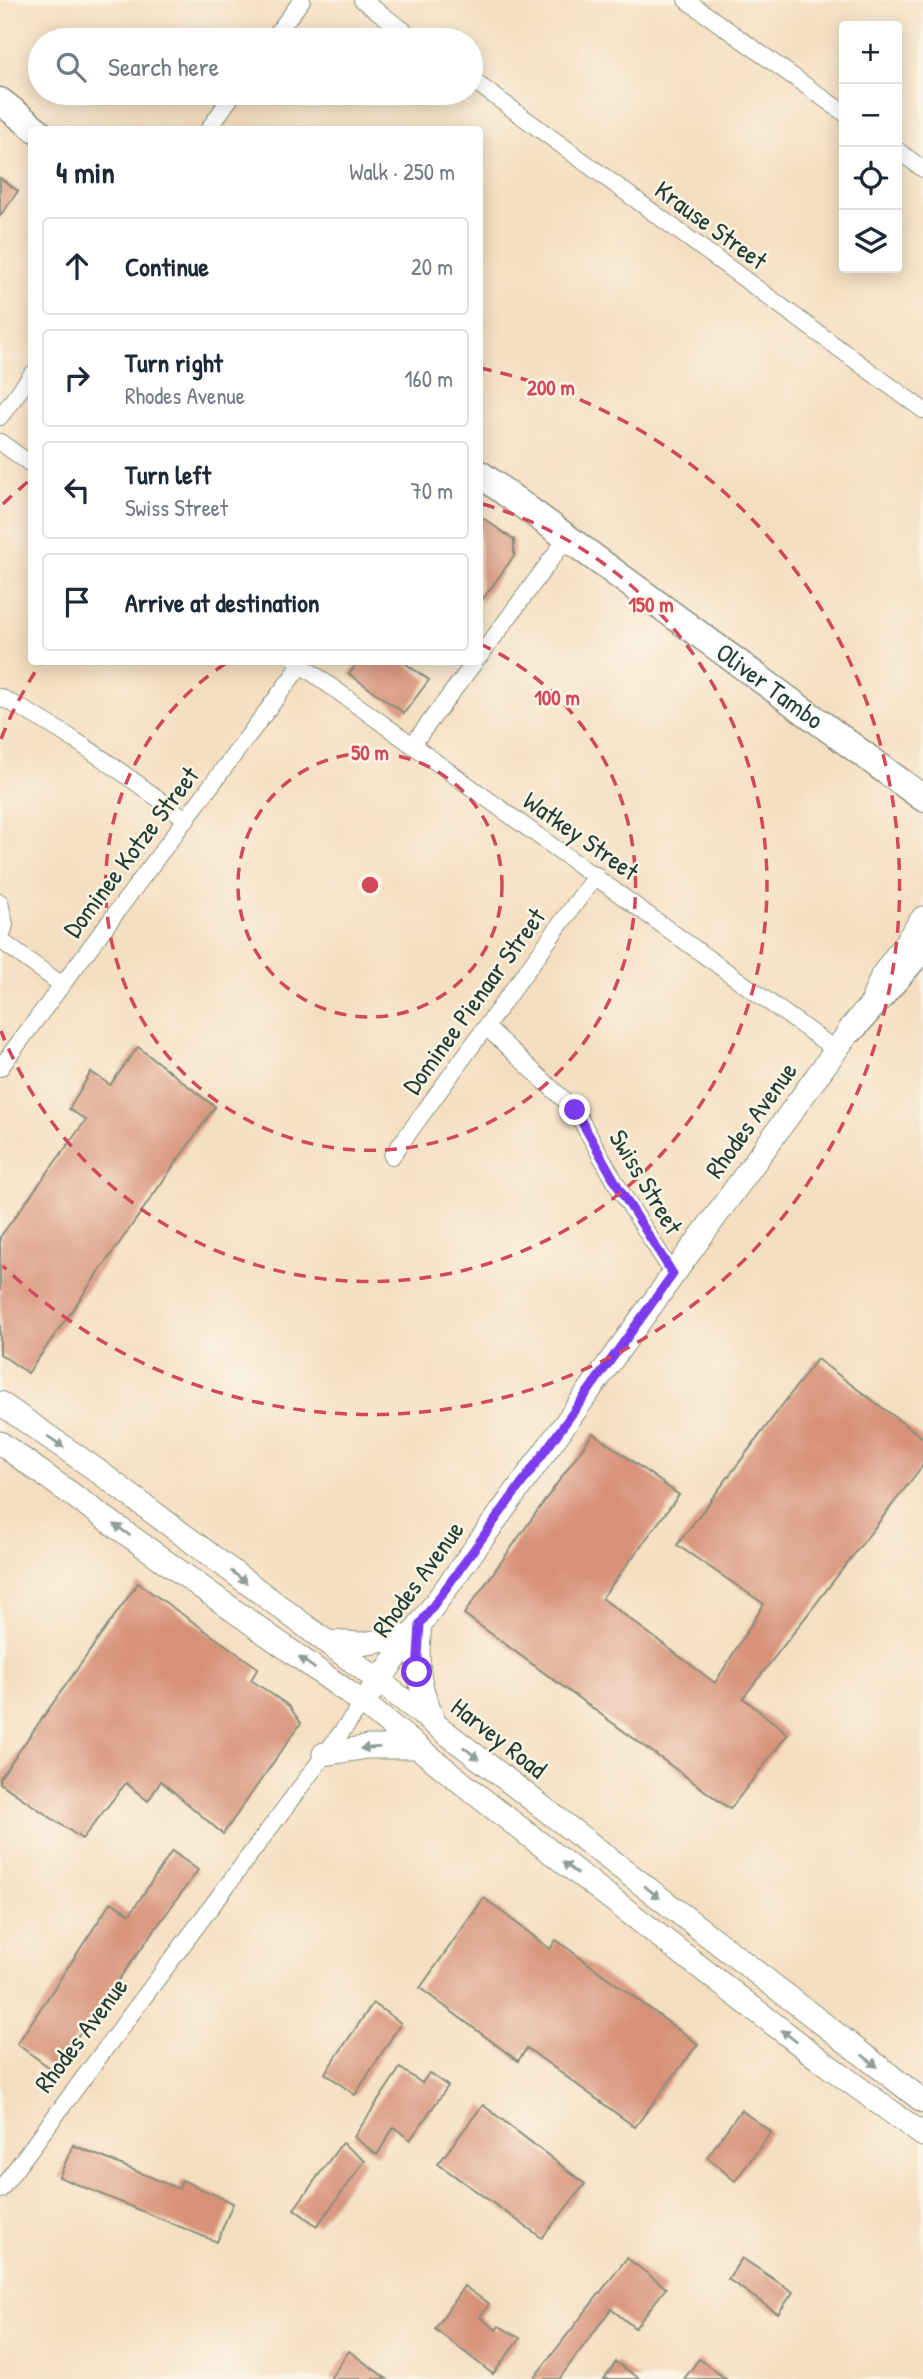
<!DOCTYPE html>
<meta charset="utf-8">
<style>
body{margin:0;font-family:"Patrick Hand",sans-serif;background:#f2f2f3;color:#1f2937}
.controls{position:absolute;right:21px;top:21px;display:grid;overflow:hidden;border-radius:7px;box-shadow:0 4px 18px #0003}
.controls button{width:63px;height:63px;display:grid;place-items:center;padding:0;border:0;border-bottom:2px solid #e0e1e3;background:#fff;color:#1f2937;font:35px sans-serif}
.stop{position:absolute;width:21px;height:21px;margin:-16px;border:5px solid #7c3aed;border-radius:50%;background:#fff}
.stop.end{background:#7c3aed;border-color:#fff;box-shadow:0 2px 7px #0008}
.list{margin:0;padding:0;list-style:none}
h2{display:flex;justify-content:space-between;align-items:center;height:91px;margin:0;padding:0 28px;font-size:30px}
h2 small{font-size:23px;font-weight:400;color:#747a83}
.list li{display:grid;grid-template-columns:46px 1fr auto;gap:21px;align-items:center;box-sizing:border-box;height:98px;margin:0 14px 14px;padding:0 14px;border:2px solid #e0e1e3;border-radius:7px}
.list b{display:block;font-size:26px;white-space:nowrap}
.list p{margin:0;font-size:23px;white-space:nowrap;color:#747a83}
.list em{font-size:23px;font-style:normal;color:#747a83}
.icon{flex:none;width:38px;height:38px;fill:none;stroke:currentColor;stroke-width:2;stroke-linecap:round;stroke-linejoin:round}
.map{position:relative;flex:none;width:923px;height:2379px;overflow:hidden}
.search{position:absolute;background:#fff;box-shadow:0 4px 18px #0003;left:28px;top:28px;width:455px;height:77px;display:flex;align-items:center;gap:18px;box-sizing:border-box;padding:0 24px;border-radius:38px;color:#747a83;font-size:26px}
.panel{position:absolute;background:#fff;box-shadow:0 4px 18px #0003;left:28px;top:126px;width:455px;height:539px;border-radius:7px}
.map>svg:first-child{display:block}
</style>
<div class="map">
<svg width="923" height="2379" viewBox="0 0 923 2379">
<rect width="100%" height="100%" fill="#fcf5e5"/>
<filter id="ink" filterUnits="userSpaceOnUse"><feTurbulence type="fractalNoise" baseFrequency=".0143" numOctaves="2"/><feDisplacementMap in="SourceGraphic" scale="14" xChannelSelector="R" yChannelSelector="G"/><feConvolveMatrix kernelMatrix="1 2 1 2 8 2 1 2 1" color-interpolation-filters="sRGB"/></filter>
<filter id="wash" filterUnits="userSpaceOnUse"><feTurbulence type="fractalNoise" baseFrequency=".00686" numOctaves="4" result="noise"/><feDisplacementMap in="SourceGraphic" scale="28" xChannelSelector="R" yChannelSelector="G"/><feGaussianBlur stdDeviation="1.57" result="paint"/><feColorMatrix in="noise" values="0 0 0 0 0 0 0 0 0 0 0 0 0 0 0 0 0 1.4 0 .05"/><feComposite in="paint" operator="in"/></filter>
<g filter="url(#wash)">
<rect width="100%" height="100%" fill="#f4dec1"/>
<g id="blocks">
<!-- building -->
<g fill="#d79179">
<path d="M0,178l18,13 -18,25z"/>
<path d="M480,516l34,24v16l-34,47z"/>
<path d="M358,662h45l26,18 -25,33 -55,-39z"/>
<path d="M138,1047l77,60 -187,266 -28,-19v-117l86,-117 -17,-11 22,-37 19,13z"/>
<path d="M817,1359l106,79v27l-180,233 45,36 -58,75 -266,-195 129,-181 86,62 -77,103 113,85 49,-79 -87,-59z"/>
<path d="M138,1583l120,85 -7,12 38,26 12,17 -78,111 -62,-53 -13,20 -22,-18 -44,56 -82,-56v-5z"/>
<path d="M172,1851l26,19 -145,200 -36,-26 94,-142 19,12z"/>
<path d="M484,1898l66,51 6,-9 142,104 -63,83 -108,-79 -9,13 -98,-73z"/>
<path d="M373,2003l28,20 -46,72 -30,-22z"/>
<path d="M400,2068l22,15 7,-10 19,13 -38,54 -16,-13 -17,28 -23,-18z"/>
<path d="M483,2105l102,79 -43,54 -104,-74z"/>
<path d="M741,2110l30,22 -36,49 -28,-24z"/>
<path d="M342,2143l23,18 -48,65 -23,-17z"/>
<path d="M73,2145l106,44 3,-9 51,23 -16,39 -158,-65z"/>
<path d="M627,2258l39,30 -31,40 -24,-19 -52,70h-26z"/>
<path d="M742,2258l51,34 -15,22 -50,-35z"/>
<path d="M464,2286l25,18 -9,13 16,13 3,-4 21,12 -27,36 -58,-45z"/>
<path d="M349,2351l38,28h-57z"/>
<path d="M699,2359l27,20h-42z"/>
<path d="M616,2362l24,17h-36z"/>
</g>
</g>
</g>
<g filter="url(#ink)">
<use href="#blocks" fill-opacity="0" stroke="#8a8e7a" stroke-width="2"/>
<g fill="none" stroke-linecap="round" stroke-linejoin="round">
<defs>
<g id="street">
<path d="M362,0l55,40"/>
<path d="M686,0l158,113"/>
<path d="M272,40l30,-40"/>
<path d="M471,79l452,331"/>
<path d="M208,130l26,-37"/>
<path d="M897,150l26,19"/>
<path d="M0,417l32,-43"/>
<path d="M0,442l32,23"/>
<path d="M480,656l87,-118"/>
<path d="M297,662l540,389"/>
<path d="M0,697c68,34 126,78 187,123"/>
<path d="M412,745l63,-83"/>
<path d="M0,902l5,23 -5,15"/>
<path d="M0,940l62,45"/>
<path d="M486,1027l89,83 45,80 53,84"/>
<path d="M0,1068l301,-403"/>
<path d="M392,1156l204,-281"/>
<path d="M0,2190l363,-487"/>
</g>
<g id="secondary">
<path d="M874,996l8,-20 41,-58"/>
<path d="M0,1403l95,66 284,212 544,420"/>
<path d="M0,1443l363,260 119,96 337,260 104,76"/>
<path d="M420,1624c-4,42 -3,59 14,98"/>
<path d="M327,1642l35,2 49,-8"/>
<path d="M371,1692l491,-678"/>
<path d="M324,1754l44,-7h48"/>
</g>
<g id="primary">
<path d="M0,101l37,29"/>
<path id="s1" d="M480,474l443,324"/>
<path d="M852,1029l71,-81"/>
</g>
</defs>
<!-- street casing -->
<use href="#street" stroke="#8a8e7a" stroke-width="18"/>
<!-- secondary casing -->
<use href="#secondary" stroke="#8a8e7a" stroke-width="25"/>
<!-- primary casing -->
<use href="#primary" stroke="#8a8e7a" stroke-width="29"/>
<!-- street -->
<use href="#street" stroke="#fff" stroke-width="16"/>
<!-- secondary -->
<use href="#secondary" stroke="#fff" stroke-width="23"/>
<!-- primary -->
<use href="#primary" stroke="#fff" stroke-width="26"/>
</g>
<!-- one-way arrows -->
<defs><path id="oneway-solid" d="M-6-.8H1V-3.2L6.5 0L1 3.2V.8H-6Z" transform="scale(1.75)"/></defs>
<g fill="#8f9e9a">
<use href="#oneway-solid" transform="translate(56 1442) rotate(35)"/>
<use href="#oneway-solid" transform="translate(122 1530) rotate(-144)"/>
<use href="#oneway-solid" transform="translate(239 1577) rotate(37)"/>
<use href="#oneway-solid" transform="translate(307 1663) rotate(-144)"/>
<use href="#oneway-solid" transform="translate(370 1748) rotate(175)"/>
<use href="#oneway-solid" transform="translate(471 1753) rotate(38)"/>
<use href="#oneway-solid" transform="translate(570 1868) rotate(-142)"/>
<use href="#oneway-solid" transform="translate(652 1892) rotate(38)"/>
<use href="#oneway-solid" transform="translate(789 2036) rotate(-142)"/>
<use href="#oneway-solid" transform="translate(870 2061) rotate(38)"/>
</g>
</g>
<g fill="none" stroke-linecap="round" stroke-linejoin="round" filter="url(#ink)">
<!-- route -->
<path stroke="#7c3aed" stroke-width="9" d="M417,1672l3,-48 253,-350 -53,-84 -45,-80"/>
</g>
<!-- distance rings -->
<g fill="none" stroke="#d1495b" stroke-width="3.5" stroke-dasharray="12 9">
<circle cx="370" cy="885" r="132"/>
<path d="M480 644A265 265 0 1 1 228 662"/>
<path d="M1 739A397 397 0 0 1 41 663M483 504A397 397 0 1 1 1 1031"/>
<path d="M3 504A529 529 0 0 1 30 480M480 368A529 529 0 1 1 3 1266"/>
</g>
<g text-anchor="middle" stroke-width="5" stroke-linejoin="round" paint-order="stroke">
<!-- street labels -->
<g font-size="26" fill="#1f3d34" stroke="#fcf5e5">
<text transform="translate(711 225) rotate(36)" y="9">Krause Street</text>
<text dy="9" stroke="none"><textPath href="#s1" startOffset="359">Oliver Tambo</textPath></text>
<text transform="translate(581 836) rotate(35)" y="9">Watkey Street</text>
<text transform="translate(131 852) rotate(-53)" y="9">Dominee Kotze Street</text>
<text transform="translate(474 1001) rotate(-54)" y="9">Dominee Pienaar Street</text>
<text transform="translate(751 1120) rotate(-54)" y="9">Rhodes Avenue</text>
<text transform="translate(646 1182) rotate(59)" y="9">Swiss Street</text>
<text transform="translate(418 1579) rotate(-54)" y="9">Rhodes Avenue</text>
<text transform="translate(499 1738) rotate(38)" y="9">Harvey Road</text>
<text transform="translate(81 2035) rotate(-53)" y="9">Rhodes Avenue</text>
</g>
</g>
<circle cx="370" cy="885" r="10" fill="#d1495b" stroke="#fcf5e5" stroke-width="3.5"/>
<g font-size="21" text-anchor="middle" font-weight="bold" fill="#d1495b" stroke="#fcf5e5" stroke-width="5" stroke-linejoin="round" paint-order="stroke">
<text x="551" y="395">200 m</text>
<text x="651" y="612">150 m</text>
<text x="557" y="705">100 m</text>
<text x="370" y="760">50 m</text>
</g>
</svg>
<div class="controls">
<button>+</button>
<button>−</button>
<button><svg class="icon" aria-label="locate" viewBox="0 0 24 24"><circle cx="12" cy="12" r="6"/><path d="M12 2v4M12 18v4M2 12h4M18 12h4"/></svg></button>
<button><svg class="icon" aria-label="layers" viewBox="0 0 24 24"><path d="M12 4l9 5-9 5-9-5zM3 14l9 5 9-5"/></svg></button>
</div>
<div class="stop" style="left:417px;top:1672px"></div>
<div class="stop end" style="left:575px;top:1110px"></div>
<div class="search"><svg class="icon" aria-label="search" viewBox="0 0 24 24"><circle cx="10" cy="10" r="6"/><path d="M15 15l6 6"/></svg>Search here</div>
<section class="panel">
<h2>4 min<small>Walk · 250 m</small></h2>
<ul class="list">
<li><svg class="icon" aria-label="ahead" viewBox="0 0 24 24"><path d="M12 20V5M6 11l6-6 6 6"/></svg><div><b>Continue</b></div><em>20 m</em></li>
<li><svg class="icon" aria-label="right" viewBox="0 0 24 24"><path d="M7 20v-9h11M14 6l5 5-5 5"/></svg><div><b>Turn right</b><p>Rhodes Avenue</p></div><em>160 m</em></li>
<li><svg class="icon" aria-label="left" viewBox="0 0 24 24"><path d="M17 20v-9H6M10 6l-5 5 5 5"/></svg><div><b>Turn left</b><p>Swiss Street</p></div><em>70 m</em></li>
<li><svg class="icon" aria-label="arrive" viewBox="0 0 24 24"><path d="M6 21V4h12l-3 4 3 4H6"/></svg><div><b>Arrive at destination</b></div></li>
</ul>
</section>
</div>
